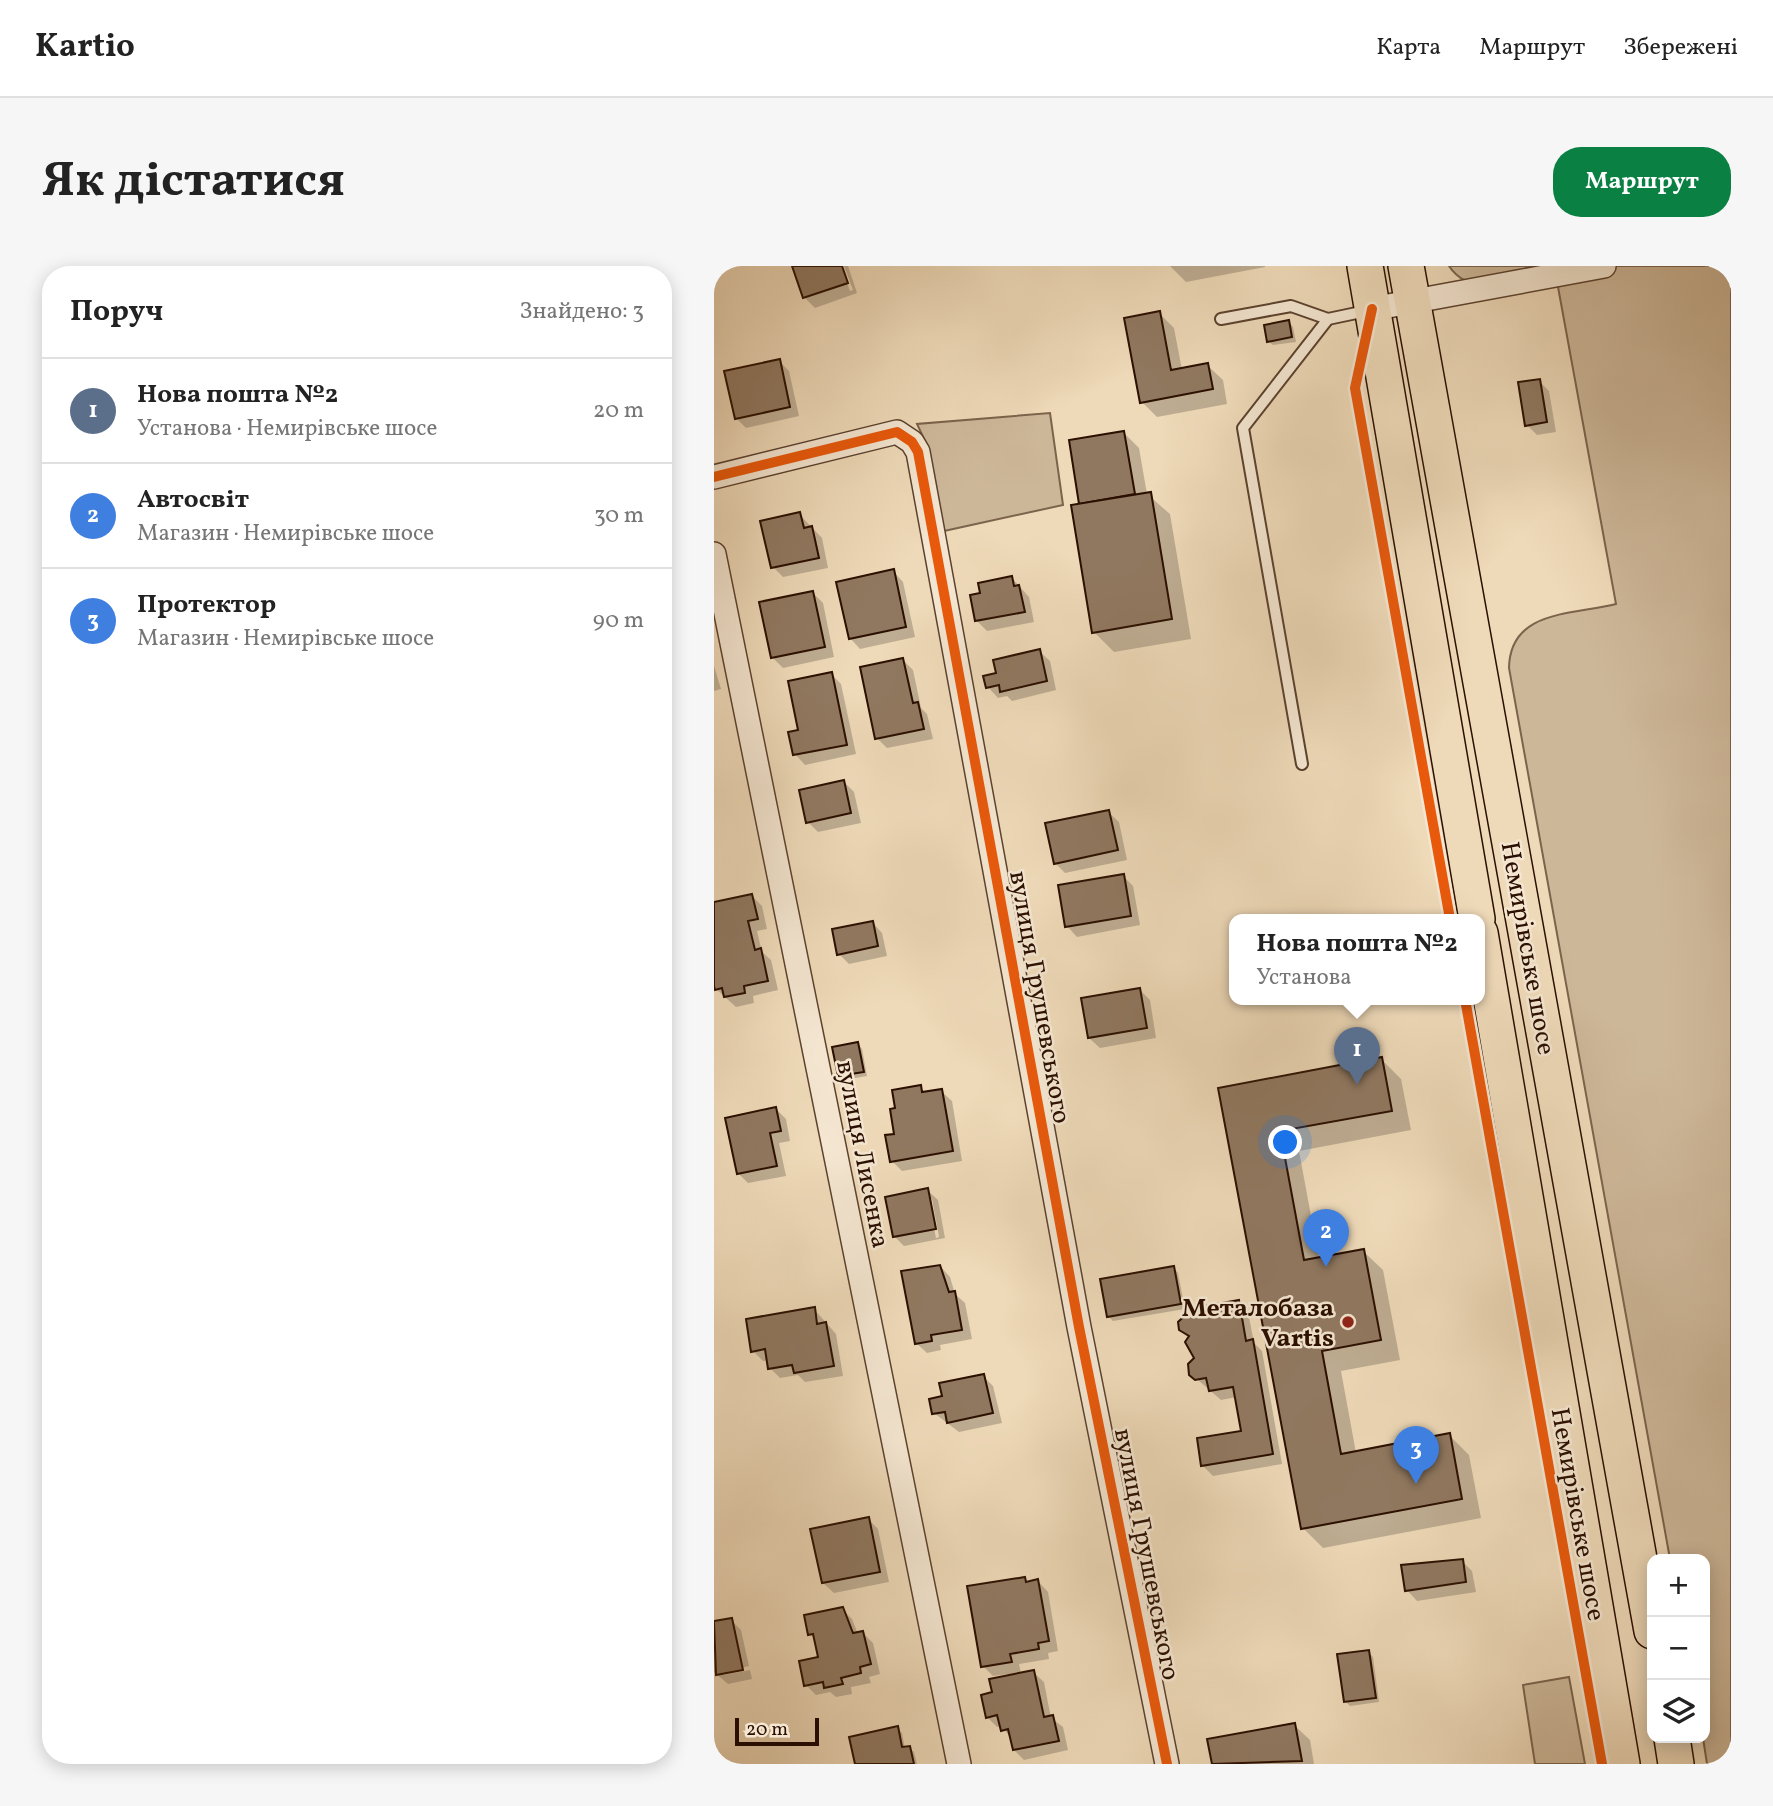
<!DOCTYPE html>
<html lang="uk">
<meta charset="utf-8">
<style>
body{margin:0;font-family:Vollkorn,serif;background:#f6f6f6;color:#222}
.controls{position:absolute;right:21px;bottom:21px;display:grid;overflow:hidden;border-radius:14px;box-shadow:0 4px 18px #0003}
.controls button{width:63px;height:63px;display:grid;place-items:center;padding:0;border:0;border-bottom:2px solid #e0e0e0;background:#fff;color:#222;font:35px sans-serif}
.scale{position:absolute;left:21px;bottom:18px;width:84px;box-sizing:border-box;padding-left:7px;border:4px solid #2b0f00;border-top:0;font-size:19px;line-height:24px;white-space:nowrap;color:#2b0f00;-webkit-text-stroke:5px #f4e6d1;paint-order:stroke}
.you{position:absolute;left:572px;top:877px;width:24px;height:24px;margin:-18px;border:5px solid #fff;border-radius:50%;background:#1a73e8;box-shadow:0 0 0 10px #1a73e833}
.badge{display:grid;place-items:center;width:46px;height:46px;border-radius:50%;background:#0b8043;color:#fff;font-size:23px;font-weight:700}
.pin{position:absolute;translate:-50% -58px;filter:drop-shadow(0 2px 4px #0008)}
.pin::after{content:'';position:absolute;top:37px;width:24px;height:21px;background:inherit;clip-path:polygon(0 0,100% 0,50% 100%)}
.popup{position:absolute;left:515px;top:648px;width:256px;height:91px;box-sizing:border-box;display:grid;place-content:center;border-radius:14px;background:#fff;filter:drop-shadow(0 2px 5px #0005);font-size:23px;white-space:nowrap;color:#767676}
.popup b{font-size:26px;color:#222}
.popup::after{content:'';position:absolute;left:50%;top:100%;margin-left:-14px;border:14px solid transparent;border-top-color:#fff}
.list{margin:0;padding:0;list-style:none}
h2{display:flex;justify-content:space-between;align-items:center;height:91px;margin:0;padding:0 28px;font-size:30px}
h2 small{font-size:23px;font-weight:400;color:#767676}
.list li{display:grid;grid-template-columns:46px 1fr auto;gap:21px;align-items:center;box-sizing:border-box;height:105px;padding:0 28px;border-top:2px solid #e0e0e0}
.list b{display:block;font-size:26px;white-space:nowrap}
.list p{margin:0;font-size:23px;white-space:nowrap;color:#767676}
.list em{font-size:23px;font-style:normal;color:#767676}
.icon{flex:none;width:38px;height:38px;fill:none;stroke:currentColor;stroke-width:2;stroke-linecap:round;stroke-linejoin:round}
.map{position:relative;flex:none;width:1017px;height:1498px;overflow:hidden;border-radius:28px}
header{display:flex;align-items:center;gap:42px;box-sizing:border-box;height:98px;padding:0 35px;background:#fff;border-bottom:2px solid #e0e0e0}
header strong{font-size:33px}
nav{display:flex;gap:38px;margin-inline-start:auto;font-size:24px}
.intro{display:flex;align-items:center;justify-content:space-between;box-sizing:border-box;height:168px;padding:0 42px}
h1{margin:0;font-size:49px}
.button{padding:18px 32px;border-radius:28px;background:#0b8043;color:#fff;font-size:24px;font-weight:700}
main{display:flex;gap:42px;padding:0 42px}
aside{flex:1;background:#fff;border-radius:28px;box-shadow:0 4px 18px #0003}
.map>svg:first-child{display:block}
</style>
<header>
<strong>Kartio</strong>
<nav><a>Карта</a><a>Маршрут</a><a>Збережені</a></nav>
</header>
<div class="intro"><h1>Як дістатися</h1><a class="button">Маршрут</a></div>
<main>
<aside>
<h2>Поруч<small>Знайдено: 3</small></h2>
<ul class="list">
<li><span class="badge" style="background:#5c6f8a">1</span><div><b>Нова пошта №2</b><p>Установа · Немирівське шосе</p></div><em>20 m</em></li>
<li><span class="badge" style="background:#3f7fe0">2</span><div><b>Автосвіт</b><p>Магазин · Немирівське шосе</p></div><em>30 m</em></li>
<li><span class="badge" style="background:#3f7fe0">3</span><div><b>Протектор</b><p>Магазин · Немирівське шосе</p></div><em>90 m</em></li>
</ul>
</aside>
<div class="map">
<svg width="1017" height="1498" viewBox="0 0 1017 1498">
<rect width="100%" height="100%" fill="#eed9b8"/>
<filter id="stains"><feTurbulence type="fractalNoise" baseFrequency=".00286" numOctaves="4"/><feColorMatrix values="0 0 0 0 .2 0 0 0 0 .09 0 0 0 0 .02 0 0 0 .5 -.17"/></filter>
<radialGradient id="worn" r=".72"><stop offset=".6" stop-color="#630" stop-opacity="0"/><stop offset="1" stop-color="#630" stop-opacity=".3"/></radialGradient>
<!-- green -->
<g fill="#cdb799" stroke="#7c634c" stroke-width="2">
<path d="M735,0h282v1498h-24l-4,-26 2,-179h-35l-161,-891c1,-59 65,-53 107,-64l-60,-328c-34,6 -84,25 -107,-10z"/>
<path d="M336,147l13,92 -119,26 -17,-86 -10,-21z"/>
<path d="M855,1411l16,87h-50l-12,-79z"/>
</g>
<!-- shadow -->
<g fill="#0003" fill-rule="evenodd">
<path d="M79,0h48l9,25 3,-1 -9,-24h4l9,27 -42,15 -11,-11z"/>
<path d="M456,0h95v1l-79,15z"/>
<path d="M445,47l15,15 8,42 25,-5 16,15 4,24 -70,13 -15,-15z"/>
<path d="M575,56l4,5 3,15 -23,3 -5,-4z"/>
<path d="M65,95l10,10 10,45 -53,12 -10,-10z"/>
<path d="M825,115l10,10 7,41 -19,3 -10,-10z"/>
<path d="M410,167l15,15 8,46 23,20 21,125 -77,13 -20,-20 -13,-127z"/>
<path d="M85,248l23,24 6,30 -45,9 -10,-10z"/>
<path d="M179,305l10,11 12,55 -55,12 -10,-11z"/>
<path d="M298,312l17,19 5,25 -47,9 -10,-10 5,-27z"/>
<path d="M99,327l10,10 11,54 -51,11 -10,-10z"/>
<path d="M325,385l11,10 6,29 -44,11 -5,-5 -9,2 -10,-11 10,-13z"/>
<path d="M189,394l10,10 8,38 6,6 6,25 -46,9 -10,-10z"/>
<path d="M0,400l7,23 -7,2z"/>
<path d="M117,408l10,10 15,70 -51,11 -10,-11z"/>
<path d="M130,516l10,10 7,31 -43,9 -10,-10z"/>
<path d="M394,546l11,10 8,38 -62,13 -10,-10z"/>
<path d="M409,610l10,10 7,39 -63,12 -10,-11z"/>
<path d="M38,630l10,10 5,23 -10,2 5,21 9,8 7,30 -25,6 1,7 -18,4 -20,-18 -2,-8v-77z"/>
<path d="M158,656l10,11 5,23 -38,8 -10,-10z"/>
<path d="M426,724l10,10 6,38 -56,10 -11,-10z"/>
<path d="M144,778l4,5 5,27 -23,4 -5,-5z"/>
<path d="M667,793l20,20 10,51 -112,21 20,108 44,-8 20,19 17,90 -59,11 15,82 93,-18 20,20 12,63 -158,30 -20,-20 -83,-439z"/>
<path d="M206,821l6,6 15,-2 11,10 10,60 -60,10 -10,-10 5,-51z"/>
<path d="M62,843l10,10 4,22 -11,2 7,33 -38,7 -10,-10z"/>
<path d="M213,924l11,10 7,38 -41,8 -10,-10zM214,933h4l7,38 -3,1z"/>
<path d="M226,1000l10,11 5,17 10,9 7,36 -32,6 1,5 -14,3 -11,-10z"/>
<path d="M460,1002l4,5 7,36 -72,12 -4,-4z"/>
<path d="M524,1036l10,10 6,31 8,8 20,113 -69,12 -10,-10 40,-34 -6,-35 -16,3 -30,-26 5,-16 -6,-19 -10,-9z"/>
<path d="M100,1043l22,25 7,42 -38,6 -7,-7 -18,3 -10,-10 -1,-8 -6,1 -10,-10z"/>
<path d="M269,1110l10,10 9,37 -43,9 -25,-19 10,-16z"/>
<path d="M154,1253l10,10 11,53 -55,11 -11,-10z"/>
<path d="M748,1295l10,10 4,21 -59,9 -10,-11z"/>
<path d="M310,1312l5,5 9,-2 10,11 10,59 -10,2 1,6 -30,5 2,10 12,-2 11,10 7,36 12,9 5,23 -44,10 -10,-10 -2,-10 -10,-14 -5,1 -10,-10 7,-23 14,-20 -15,2 -10,-10z"/>
<path d="M128,1343l10,10 6,15 5,-1 10,10 7,31 -11,3 2,6 -20,4 1,7 -16,3 -6,-5 -14,3 -10,-10 14,-27 -3,-18 -7,-6z"/>
<path d="M17,1354l10,10 8,36 -26,6v3l27,-5 2,9 -24,5 -14,-12v-49z"/>
<path d="M654,1386l5,5 6,45 -29,4 -5,-5z"/>
<path d="M580,1459l16,15 4,24h-100l-4,-24z"/>
<path d="M183,1462l5,5 3,16 4,-1 5,4 3,12h-60z"/>
<path d="M0,1481l4,17h-4z"/>
</g>
<!-- building -->
<g fill="#907860" stroke="#2b0f00" stroke-width="2">
<path d="M78,0h50l6,17 -45,15z"/>
<path d="M446,45l11,59 37,-7 5,26 -73,14 -16,-85z"/>
<path d="M575,54l3,17 -25,5 -3,-17z"/>
<path d="M66,93l10,48 -55,12 -11,-48z"/>
<path d="M826,113l7,43 -22,4 -7,-44z"/>
<path d="M410,165l11,63 -56,10 -10,-64z"/>
<path d="M437,226l21,127 -80,14 -21,-128z"/>
<path d="M86,246l4,16 8,-2 7,32 -48,10 -11,-47z"/>
<path d="M180,303l12,58 -57,12 -13,-57z"/>
<path d="M298,310l2,10 5,-1 6,27 -50,9 -5,-26 10,-2 -2,-10z"/>
<path d="M99,325l12,56 -54,11 -12,-56z"/>
<path d="M326,383l7,32 -47,11 -1,-7 -13,3 -3,-12 13,-3 -3,-13z"/>
<path d="M189,392l10,45 5,-1 6,27 -49,10 -15,-72z"/>
<path d="M118,406l15,73 -54,10 -5,-23 10,-2 -10,-49z"/>
<path d="M130,514l7,33 -45,10 -7,-33z"/>
<path d="M395,544l9,40 -64,14 -9,-41z"/>
<path d="M410,608l7,42 -66,11 -7,-42z"/>
<path d="M38,628l6,25 -10,2 7,29 6,-2 7,33 -24,5 1,7 -21,4 -2,-9 -7,2 -1,-4v-84z"/>
<path d="M159,655l5,25 -41,9 -5,-26z"/>
<path d="M426,722l7,40 -59,10 -7,-40z"/>
<path d="M144,776l6,30 -26,4 -6,-29z"/>
<path d="M668,791l10,54 -112,20 24,129 60,-11 17,91 -59,11 19,103 109,-21 12,66 -161,30 -83,-441z"/>
<path d="M207,819l1,7 20,-3 11,62 -63,11 -5,-27 9,-1 -4,-25 5,-1 -3,-18z"/>
<path d="M62,841l5,24 -11,2 7,33 -40,8 -12,-56z"/>
<path d="M214,922l8,41 -43,8 -8,-40z"/>
<path d="M226,999l9,27 6,-1 7,39 -31,5 1,6 -17,3 -14,-73z"/>
<path d="M460,1000l7,38 -74,13 -7,-38z"/>
<path d="M525,1034l7,41 7,-2 20,115 -72,12 -4,-28 44,-7 -8,-44 -24,4 -3,-13 -11,2 -6,-5 -1,-11 6,-6 -9,-16 4,-6 -10,-6 -1,-8 11,-10 -1,-3z"/>
<path d="M101,1041l2,17 9,-2 8,44 -40,7 -2,-8 -24,4 -3,-20 -14,3 -5,-33z"/>
<path d="M270,1108l9,39 -46,10 -2,-11 -13,2 -3,-15 13,-3 -3,-13z"/>
<path d="M155,1251l11,55 -58,11 -12,-54z"/>
<path d="M749,1293l3,23 -61,9 -4,-26z"/>
<path d="M311,1311l1,5 12,-3 11,62 -11,2 1,6 -29,5 2,8 -31,5 -14,-81z"/>
<path d="M129,1341l10,26 10,-2 8,33 -11,3 1,6 -20,5 2,6 -19,4 -1,-6 -19,4 -5,-25 19,-4 -5,-23 -5,1 -4,-20z"/>
<path d="M18,1352l11,52 -27,5 -2,-54z"/>
<path d="M655,1384l7,48 -32,4 -7,-48z"/>
<path d="M320,1404l10,47 9,-2 6,26 -46,9 -5,-21 -7,2 -4,-16 -11,3 -5,-23 11,-3 -3,-13z"/>
<path d="M581,1457l7,38 -90,3 -5,-25z"/>
<path d="M184,1460l4,21 8,-1 4,18h-59l-6,-27z"/>
</g>
<g fill="none" stroke-linecap="round" stroke-linejoin="round">
<defs>
<g id="service">
<path d="M507,53l70,-13 37,13 38,-8"/>
<path d="M588,498l-59,-336 85,-109"/>
</g>
<g id="minor">
<path d="M658,43l232,-43"/>
<path d="M0,211l183,-45 15,10 6,10 161,875 88,437"/>
<path d="M0,288l245,1210"/>
</g>
<g id="primary">
<path d="M651,0l112,653"/>
<path d="M692,0l246,1365"/>
<path d="M766,667l142,831"/>
<path d="M958,1472l4,26"/>
</g>
</defs>
<!-- service casing -->
<use href="#service" stroke="#5c422e" stroke-width="14"/>
<!-- minor casing -->
<use href="#minor" stroke="#5c422e" stroke-width="26"/>
<!-- primary casing -->
<use href="#primary" stroke="#2b0f00" stroke-width="38"/>
<!-- service -->
<use href="#service" stroke="#f4e6d1" stroke-width="10"/>
<!-- minor -->
<use href="#minor" stroke="#f4e6d1" stroke-width="23"/>
<!-- primary -->
<use href="#primary" stroke="#eed9b8" stroke-width="35"/>
<defs>
<g id="cycleway">
<path d="M658,43l-17,79 95,531"/>
<path d="M0,211l183,-45 15,10 6,10 161,875 88,437"/>
<path d="M751,733l137,765"/>
</g>
</defs>
<!-- cycleway casing -->
<use href="#cycleway" stroke="#f4e6d1" stroke-width="15"/>
<!-- cycleway -->
<use href="#cycleway" stroke="#e8590c" stroke-width="10"/>
</g>
<!-- markers -->
<circle fill="#8f2418" stroke="#f4e6d1" stroke-width="2.5" cx="634" cy="1056" r="7"/>
<g text-anchor="middle" stroke-width="5" stroke-linejoin="round" paint-order="stroke">
<!-- street labels -->
<g font-size="26" fill="#2b0f00" stroke="#f4e6d1">
<text transform="translate(815 682) rotate(80)" y="9">Немирівське шосе</text>
<text transform="translate(327 731) rotate(80)" y="9">вулиця Грушевського</text>
<text transform="translate(150 888) rotate(79)" y="9">вулиця Лисенка</text>
<text transform="translate(865 1248) rotate(80)" y="9">Немирівське шосе</text>
<text transform="translate(434 1288) rotate(79)" y="9">вулиця Грушевського</text>
</g>
<!-- poi labels -->
<g font-size="26" font-weight="bold" fill="#2b0f00" stroke="#f4e6d1" text-anchor="end">
<text x="620" y="1050">Металобаза<tspan x="620" dy="30">Vartis</tspan></text>
</g>
</g>
<rect width="100%" height="100%" filter="url(#stains)"/>
<rect width="100%" height="100%" fill="url(#worn)"/>
</svg>
<div class="controls">
<button>+</button>
<button>−</button>
<button><svg class="icon" aria-label="layers" viewBox="0 0 24 24"><path d="M12 4l9 5-9 5-9-5zM3 14l9 5 9-5"/></svg></button>
</div>
<div class="scale">20 m</div>
<div class="you"></div>
<div class="pin badge" style="left:643px;top:819px;background:#5c6f8a">1</div>
<div class="popup"><b>Нова пошта №2</b>Установа</div>
<div class="pin badge" style="left:612px;top:1001px;background:#3f7fe0">2</div>
<div class="pin badge" style="left:702px;top:1218px;background:#3f7fe0">3</div>
</div>
</main>
